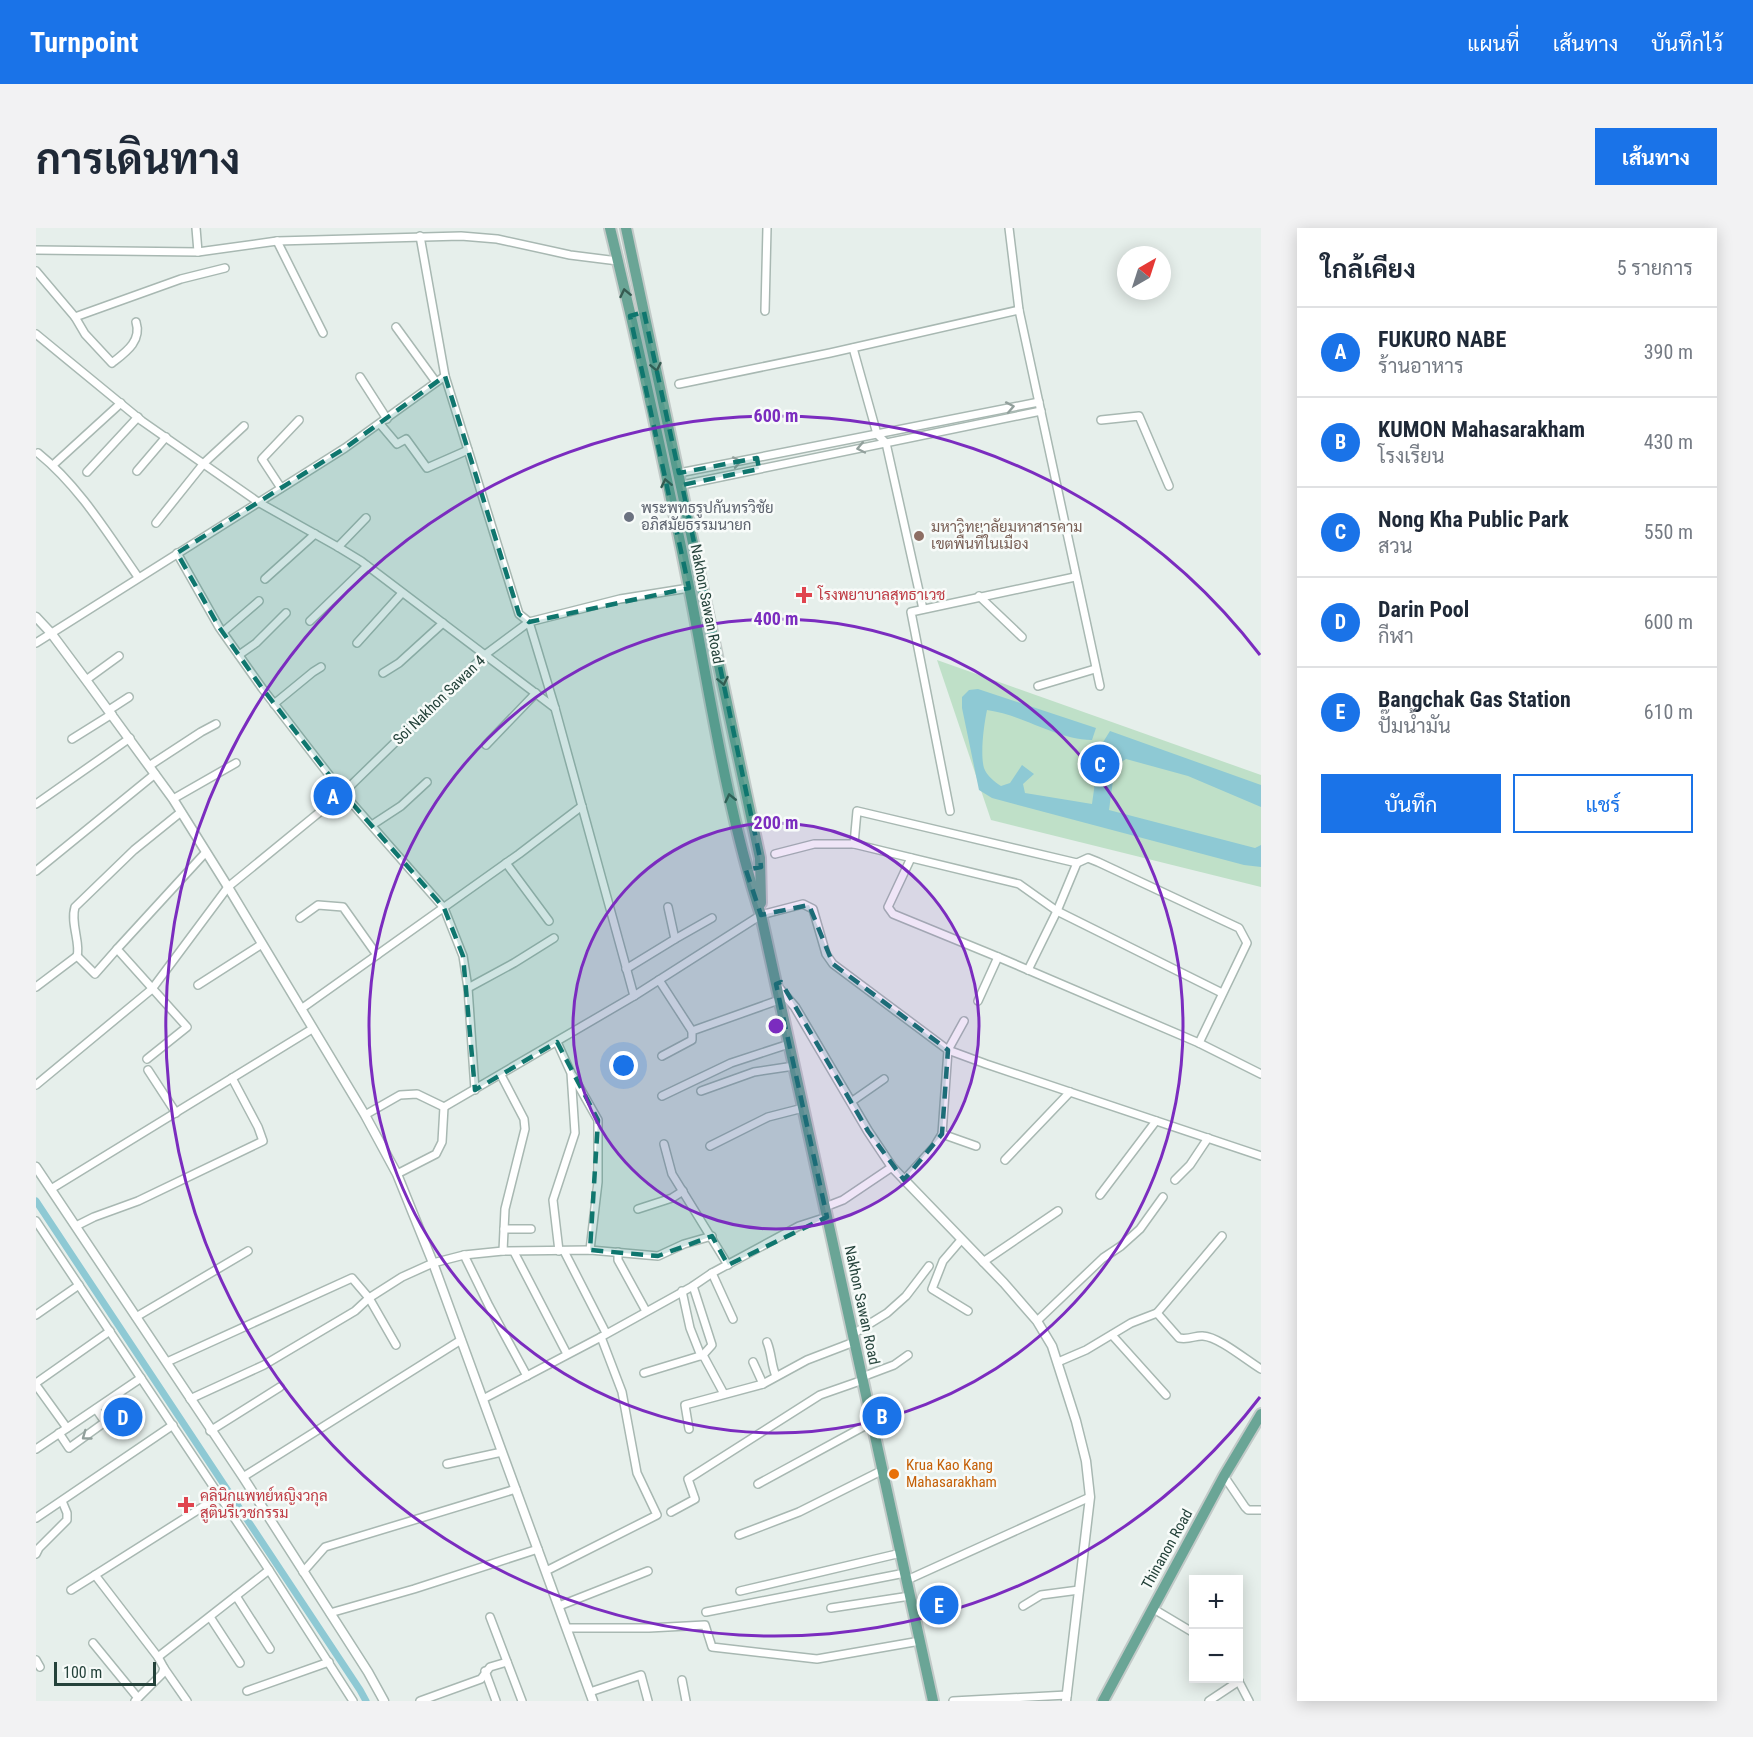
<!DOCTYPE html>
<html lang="th">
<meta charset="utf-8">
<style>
body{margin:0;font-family:"Roboto Condensed",Sarabun,sans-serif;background:#f2f2f3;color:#1f2937}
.controls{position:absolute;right:18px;bottom:18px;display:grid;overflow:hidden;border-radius:0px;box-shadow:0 3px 15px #0003}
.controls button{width:54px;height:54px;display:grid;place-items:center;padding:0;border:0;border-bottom:2px solid #e0e1e3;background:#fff;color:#1f2937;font:30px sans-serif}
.compass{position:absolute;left:1081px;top:18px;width:54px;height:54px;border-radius:50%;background:#fff;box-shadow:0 3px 15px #0003;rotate:39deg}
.scale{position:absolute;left:18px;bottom:15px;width:102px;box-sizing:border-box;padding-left:6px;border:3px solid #24423a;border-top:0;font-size:16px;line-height:21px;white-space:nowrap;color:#24423a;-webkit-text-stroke:4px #f7fbf9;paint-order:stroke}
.you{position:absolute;left:588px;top:838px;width:21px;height:21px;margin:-15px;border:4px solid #fff;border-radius:50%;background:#1a73e8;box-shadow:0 0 0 9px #1a73e833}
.badge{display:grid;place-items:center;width:39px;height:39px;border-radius:50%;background:#1a73e8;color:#fff;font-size:20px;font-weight:700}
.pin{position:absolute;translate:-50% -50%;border:3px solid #fff;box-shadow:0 2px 6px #0006}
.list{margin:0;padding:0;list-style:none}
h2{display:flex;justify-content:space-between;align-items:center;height:78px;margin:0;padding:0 24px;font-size:26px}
h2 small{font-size:20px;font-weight:400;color:#747a83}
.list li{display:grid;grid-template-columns:39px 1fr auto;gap:18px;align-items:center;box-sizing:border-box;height:90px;padding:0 24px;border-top:2px solid #e0e1e3}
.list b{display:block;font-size:22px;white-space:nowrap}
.list p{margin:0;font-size:20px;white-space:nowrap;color:#747a83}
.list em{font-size:20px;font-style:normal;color:#747a83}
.actions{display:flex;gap:12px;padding:18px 24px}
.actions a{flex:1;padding:14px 0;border:2px solid #1a73e8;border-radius:0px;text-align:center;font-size:21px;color:#1a73e8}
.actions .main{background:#1a73e8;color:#fff}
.map{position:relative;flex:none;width:1225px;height:1473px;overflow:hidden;border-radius:0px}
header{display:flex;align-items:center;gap:36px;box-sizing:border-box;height:84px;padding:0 30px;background:#1a73e8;color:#fff}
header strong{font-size:28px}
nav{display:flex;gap:33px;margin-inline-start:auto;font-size:21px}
.intro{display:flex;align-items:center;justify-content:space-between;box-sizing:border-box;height:144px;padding:0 36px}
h1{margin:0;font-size:42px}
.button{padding:15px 27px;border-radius:0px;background:#1a73e8;color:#fff;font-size:21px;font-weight:700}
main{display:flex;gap:36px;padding:0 36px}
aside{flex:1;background:#fff;border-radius:0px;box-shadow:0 3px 15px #0003}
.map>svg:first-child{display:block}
</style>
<header>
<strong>Turnpoint</strong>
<nav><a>แผนที่</a><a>เส้นทาง</a><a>บันทึกไว้</a></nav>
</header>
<div class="intro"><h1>การเดินทาง</h1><a class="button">เส้นทาง</a></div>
<main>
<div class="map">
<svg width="1225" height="1473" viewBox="0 0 1225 1473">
<rect width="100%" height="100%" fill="#e6efeb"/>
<!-- green -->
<path fill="#bfe0c8" d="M901,432l324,115v112l-270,-67z"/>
<!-- water -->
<path fill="#8ec9d4" d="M942,461l118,39 -4,12c-38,-1 -68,-25 -105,-30 -3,14 -7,44 -3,58 3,8 11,14 17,18l9,-3 12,-18 12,9 -11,10 2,9 67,11 8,-57 10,-16 151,54v22l-73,-31 -62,-17 -11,7 -6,44 146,38 6,-3v22l-17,-2 -252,-67 -13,-8 -17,-82v-11l7,-7z"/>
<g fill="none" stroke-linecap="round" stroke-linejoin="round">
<!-- canal -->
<path stroke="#8ec9d4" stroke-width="7" d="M0,973l324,489 6,11"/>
<defs>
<g id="minor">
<path d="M160,0l2,24"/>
<path d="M973,0l10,82"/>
<path d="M384,8l25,140"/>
<path d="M241,13l46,92"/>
<path d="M0,22l162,2 79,-11 184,-5 36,3 73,16 48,6"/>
<path d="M0,43l39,46 106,-38 44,-11"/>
<path d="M729,83l2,-83"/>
<path d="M39,89l10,17 27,29c14,-11 30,-22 24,-41"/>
<path d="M360,99l40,55"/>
<path d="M0,106l106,87 116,81 80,45 23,14 194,147"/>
<path d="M817,120l24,86 9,9 37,166"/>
<path d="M324,149l27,42"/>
<path d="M643,156l151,-31 189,-43 81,376"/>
<path d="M1065,192l38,-4 30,70"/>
<path d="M344,196l17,20 9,-5 21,29 41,-18"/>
<path d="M2,225c41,33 70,81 100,124"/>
<path d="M17,237l68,-62"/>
<path d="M101,243l29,-34"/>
<path d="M51,244l51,-55"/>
<path d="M643,245l360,-71"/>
<path d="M646,257l359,-74"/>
<path d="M245,260l-19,-29 37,-39"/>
<path d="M120,295l48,-60 40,-37"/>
<path d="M302,319l28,-29"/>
<path d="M141,325l42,74 43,61 81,105 101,115 19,48 5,32 7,102"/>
<path d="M229,351l50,-45"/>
<path d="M943,368l43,41"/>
<path d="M274,393l57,-55"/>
<path d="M187,404l36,-31"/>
<path d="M0,415l309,-195 100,-72 74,238 10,8 26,86 79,288"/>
<path d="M321,415l45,-50"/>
<path d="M203,427l17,-12 30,-30"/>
<path d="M347,445l16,-10 44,-40"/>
<path d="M50,452l33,-24"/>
<path d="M1002,458l57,-17"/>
<path d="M238,476l39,-32 8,-5"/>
<path d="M73,482l20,-13"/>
<path d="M36,511l40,-25"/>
<path d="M450,517l50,-52"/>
<path d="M113,538l52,-34 15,-8"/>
<path d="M137,571l63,-36"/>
<path d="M0,576l94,-66"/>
<path d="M914,583l-39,-199 164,-35"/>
<path d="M336,597l29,-19 26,-24"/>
<path d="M818,616l3,-33 220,52"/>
<path d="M739,626l39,-10h40l165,40 38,27 165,82"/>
<path d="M875,630l-23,49 5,7 105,43 201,86 62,31"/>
<path d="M470,635l43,58"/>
<path d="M0,643l119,-97"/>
<path d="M264,690l18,-13 25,2 34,48"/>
<path d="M639,711l37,-21"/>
<path d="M41,728c4,-12 -7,-33 -2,-49l59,-57 47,-38"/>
<path d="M590,741l49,-30 -7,-32"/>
<path d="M992,742l29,-59 20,-48 11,-5 10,4 141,66 8,15 -48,100"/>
<path d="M623,752l33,51"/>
<path d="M162,757l64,-41"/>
<path d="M0,759l41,-31 18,18 22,-25"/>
<path d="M432,760l46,-25 40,-25"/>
<path d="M942,773l20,-44"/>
<path d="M265,781l218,-155 63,-48"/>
<path d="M521,814l14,31 4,60 -22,67 6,51"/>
<path d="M626,828l30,-16v-9l87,-31"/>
<path d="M111,831l40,-32 -70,-78 89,-97"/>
<path d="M112,842l28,43"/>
<path d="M465,847l23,44 1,10 -20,80 -2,42"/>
<path d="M537,848l25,44v62l-8,68"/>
<path d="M0,857l116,-96 76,-102 115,-94 143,-139 43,-32 91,-23 69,-11"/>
<path d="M665,863l53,-19 40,-6"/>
<path d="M626,868l69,-33 58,-19"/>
<path d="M815,874l33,-23"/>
<path d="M408,879l190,-111 127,-81 42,-11 10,5 13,45 7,10 115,86 38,14 275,92"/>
<path d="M329,887l35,-20 17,-1 27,13 -2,35 -6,12 -39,20"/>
<path d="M906,906l34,12"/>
<path d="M628,916l8,30 56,91"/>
<path d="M674,918l58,-29 35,-9"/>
<path d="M969,932l65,-68"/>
<path d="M868,952l30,-33 8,-13 6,-84 16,-29"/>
<path d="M1139,952l15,-15 18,-27"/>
<path d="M15,961l261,-160"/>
<path d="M1064,967l56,-74"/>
<path d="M789,979l18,-7 49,-33"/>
<path d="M602,981l34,-11 11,-7"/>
<path d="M0,993l233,349 84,131"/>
<path d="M40,998l18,-9 44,-16 125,-60 -5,-14 -26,-49"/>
<path d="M468,1001h27"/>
<path d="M925,1012l-18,21 -11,28 36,22"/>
<path d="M528,1023l42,82"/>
<path d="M478,1024l53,102"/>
<path d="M582,1024v8l28,51"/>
<path d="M428,1027l25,51 38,70"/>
<path d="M947,1034l75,-51"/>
<path d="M676,1045l21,46"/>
<path d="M657,1058l19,59 -9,10 21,39"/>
<path d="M646,1063l8,37 11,28"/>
<path d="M1121,1085l22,25c11,2 17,-3 24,-2 16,1 43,24 58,33"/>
<path d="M0,1087l43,-30"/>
<path d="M100,1089l112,-66"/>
<path d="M1001,1093l66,-63 18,-12 19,-17 23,-32"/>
<path d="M817,1106l34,-21 19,-17 23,-30"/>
<path d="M1076,1107l54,60"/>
<path d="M731,1114c5,12 4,23 9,34"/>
<path d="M131,1134l185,-84 17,20 27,47"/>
<path d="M717,1134l10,22"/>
<path d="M1022,1134l28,-12 45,-27 26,-10 65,-77"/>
<path d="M608,1145l59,-18"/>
<path d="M826,1149l32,-12 14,-10"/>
<path d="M0,1155l74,-52"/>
<path d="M0,1157l31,43"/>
<path d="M154,1171l74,-34 91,-54 14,-13 33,-21 31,-14 31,-8 39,-4 87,-1 68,6 26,-12 28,-8"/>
<path d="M447,1171l118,-62 92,-51 19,-13 87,-47 28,-9"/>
<path d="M653,1201l-4,-24 78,-21 44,-24 47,-18"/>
<path d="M174,1203l70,-44"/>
<path d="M23,1205l10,15 36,-26 -9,-13"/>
<path d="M0,1221l105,-71"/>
<path d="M411,1236l55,-12"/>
<path d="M1188,1248l21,31 3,3h13"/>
<path d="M207,1249l218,-137"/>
<path d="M722,1256l114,-62"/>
<path d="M635,1284l24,-13 -7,-20 132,-84 43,-15"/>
<path d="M0,1290l137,-93"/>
<path d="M703,1307l60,-23 84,-42"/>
<path d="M0,1326l3,-6 28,-28v-7l-5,-12"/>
<path d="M510,1343l111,-56 -20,-42 -15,-81 -21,-55"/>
<path d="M267,1344l22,-25 191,-58"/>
<path d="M59,1347l125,-79"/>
<path d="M871,1352l183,-83"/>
<path d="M35,1362l24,-15 63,82 6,11 -2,6 -27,27"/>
<path d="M704,1363l161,-38"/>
<path d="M200,1368l34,53"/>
<path d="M523,1378l89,-35"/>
<path d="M987,1378l18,-11 38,-5"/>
<path d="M795,1380l79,-12"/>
<path d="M1116,1380l42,25"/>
<path d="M670,1384l199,-39"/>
<path d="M294,1385l84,-24 124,-40"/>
<path d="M174,1389l30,46"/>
<path d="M454,1389l32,84"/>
<path d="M531,1400h82l56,-3 7,22 105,12 103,-18"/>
<path d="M57,1415l45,55"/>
<path d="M122,1429l111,-87"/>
<path d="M0,1432l4,7"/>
<path d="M128,1440l23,33"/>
<path d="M449,1443l11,30"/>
<path d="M1201,1450l12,23"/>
<path d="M646,1452l4,21"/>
<path d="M211,1463l82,-29"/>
<path d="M554,1464l51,-17 7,26"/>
<path d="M384,1473l61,-22 9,-12 17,-5"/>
<path d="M917,1473l114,-6"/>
<path d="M1173,1473l30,-20"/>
</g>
<g id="tertiary">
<path d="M0,389l15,16 35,47 87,119 55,88 137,228 32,59 36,89 160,438"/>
<path d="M741,758l18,21 73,124 24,36 112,116 33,38 15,25 24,75 10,40 4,36 -24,204"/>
<path d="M0,939l207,310 125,195 16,29"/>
</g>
<g id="primary">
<path d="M574,0c29,120 56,242 80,364 21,108 37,218 71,323l172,786"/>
<path d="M590,0l134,630 1,45"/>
<path d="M1067,1473l121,-225 37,-62"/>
</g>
</defs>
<!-- minor casing -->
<use href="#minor" stroke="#a8b8b2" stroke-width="10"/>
<!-- tertiary casing -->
<use href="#tertiary" stroke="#a8b8b2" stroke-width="11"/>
<!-- primary casing -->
<use href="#primary" stroke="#c2cac8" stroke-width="14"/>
<!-- minor -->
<use href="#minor" stroke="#fff" stroke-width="7"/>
<!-- tertiary -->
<use href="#tertiary" stroke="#fff" stroke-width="8"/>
<!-- primary -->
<use href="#primary" stroke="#6aa596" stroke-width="10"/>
</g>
<!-- one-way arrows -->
<defs><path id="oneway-chevron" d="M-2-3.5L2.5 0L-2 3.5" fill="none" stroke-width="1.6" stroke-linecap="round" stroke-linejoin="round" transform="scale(1.5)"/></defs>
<g stroke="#365b51">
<use href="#oneway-chevron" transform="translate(589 65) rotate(-102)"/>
<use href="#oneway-chevron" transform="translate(620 139) rotate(78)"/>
<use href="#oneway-chevron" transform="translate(630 255) rotate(-102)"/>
<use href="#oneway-chevron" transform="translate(687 453) rotate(78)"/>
<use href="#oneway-chevron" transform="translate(694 570) rotate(-103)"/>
</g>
<g stroke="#92a09c">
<use href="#oneway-chevron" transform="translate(974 179) rotate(-11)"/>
<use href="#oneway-chevron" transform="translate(825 220) rotate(168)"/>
<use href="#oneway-chevron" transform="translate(701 234) rotate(-11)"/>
<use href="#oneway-chevron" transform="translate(50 1208) rotate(144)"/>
</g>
<!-- marked area -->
<path fill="#0f766e" fill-opacity="0.2" stroke="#0f766e" stroke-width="4.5" stroke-dasharray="12 8" stroke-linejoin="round" d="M608,84l35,161 78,-15 2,11 -77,16 78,373 1,9 -15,3 15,45 48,-10 24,59 115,86 -6,84 -38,46 -36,-49 -87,-149 -5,2 51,233 -99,48 -16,-29 -54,20 -68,-6 8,-130 -41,-78 -82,48 -12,-134 -19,-48 -101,-115 -81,-105 -43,-61 -42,-74 168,-105 100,-72 74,238 10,8 160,-34 -59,-272z"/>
<!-- distance rings -->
<circle cx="740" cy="798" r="203" fill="#7b2cbf" fill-opacity=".12"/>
<g fill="none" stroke="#7b2cbf" stroke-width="3">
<circle cx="740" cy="798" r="203"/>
<circle cx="740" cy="798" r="407"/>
<path d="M1224 1169A610 610 0 1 1 1224 427"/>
</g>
<!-- markers -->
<circle fill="#6b7280" stroke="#f7fbf9" stroke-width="2" cx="593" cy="289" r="6"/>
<circle fill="#8d6e63" stroke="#f7fbf9" stroke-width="2" cx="883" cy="308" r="6"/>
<g fill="#e0444e" stroke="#f7fbf9" stroke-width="2">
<path d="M765 358h6v6h6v6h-6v6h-6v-6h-6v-6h6z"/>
<path d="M147 1268h6v6h6v6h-6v6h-6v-6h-6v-6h6z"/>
</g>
<circle fill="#e8710a" stroke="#f7fbf9" stroke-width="2" cx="858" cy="1246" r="6"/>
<g text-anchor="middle" stroke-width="5" stroke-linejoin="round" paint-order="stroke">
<!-- worship labels -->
<g font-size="15" fill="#5b616d" stroke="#f7fbf9" text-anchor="start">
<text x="605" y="285">พระพุทธรูปกันทรวิชัย<tspan x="605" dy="17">อภิสมัยธรรมนายก</tspan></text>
</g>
<!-- education labels -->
<g font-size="15" fill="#785e54" stroke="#f7fbf9" text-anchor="start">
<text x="895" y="304">มหาวิทยาลัยมหาสารคาม<tspan x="895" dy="17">เขตพื้นที่ในเมือง</tspan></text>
</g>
<!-- health labels -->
<g font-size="15" fill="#be3a42" stroke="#f7fbf9" text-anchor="start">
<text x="782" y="372">โรงพยาบาลสุทธาเวช</text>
<text x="164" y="1273">คลินิกแพทย์หญิงวกุล<tspan x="164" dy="17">สูตินรีเวชกรรม</tspan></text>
</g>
<!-- street labels -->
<g font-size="15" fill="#24423a" stroke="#f7fbf9">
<text transform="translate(671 376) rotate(79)" y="5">Nakhon Sawan Road</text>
<text transform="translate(403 472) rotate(-44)" y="5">Soi Nakhon Sawan 4</text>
<text transform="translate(826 1077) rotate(78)" y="5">Nakhon Sawan Road</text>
<text transform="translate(1131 1321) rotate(-61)" y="5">Thinanon Road</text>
</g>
<!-- food labels -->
<g font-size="15" fill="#c56008" stroke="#f7fbf9" text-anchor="start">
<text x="870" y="1242">Krua Kao Kang<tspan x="870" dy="17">Mahasarakham</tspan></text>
</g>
</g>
<circle cx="740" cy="798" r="9" fill="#7b2cbf" stroke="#f7fbf9" stroke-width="3"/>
<g font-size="18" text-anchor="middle" font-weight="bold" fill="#7b2cbf" stroke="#f7fbf9" stroke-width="5" stroke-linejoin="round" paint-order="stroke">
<text x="740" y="194">600 m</text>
<text x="740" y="397">400 m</text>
<text x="740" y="601">200 m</text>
</g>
</svg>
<div class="controls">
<button>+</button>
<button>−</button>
</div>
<svg class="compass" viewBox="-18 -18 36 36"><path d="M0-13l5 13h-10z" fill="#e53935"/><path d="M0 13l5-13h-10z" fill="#747a83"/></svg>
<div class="scale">100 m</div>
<div class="you"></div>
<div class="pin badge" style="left:297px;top:568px">A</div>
<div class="pin badge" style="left:846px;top:1188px">B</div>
<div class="pin badge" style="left:1064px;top:536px">C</div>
<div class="pin badge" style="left:87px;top:1189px">D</div>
<div class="pin badge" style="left:903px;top:1377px">E</div>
</div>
<aside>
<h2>ใกล้เคียง<small>5 รายการ</small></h2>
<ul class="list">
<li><span class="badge">A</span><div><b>FUKURO NABE</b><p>ร้านอาหาร</p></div><em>390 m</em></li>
<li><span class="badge">B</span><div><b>KUMON Mahasarakham</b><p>โรงเรียน</p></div><em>430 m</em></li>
<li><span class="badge">C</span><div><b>Nong Kha Public Park</b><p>สวน</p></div><em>550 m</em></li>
<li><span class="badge">D</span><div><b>Darin Pool</b><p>กีฬา</p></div><em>600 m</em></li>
<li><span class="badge">E</span><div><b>Bangchak Gas Station</b><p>ปั๊มน้ำมัน</p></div><em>610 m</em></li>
</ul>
<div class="actions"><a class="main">บันทึก</a><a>แชร์</a></div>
</aside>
</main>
